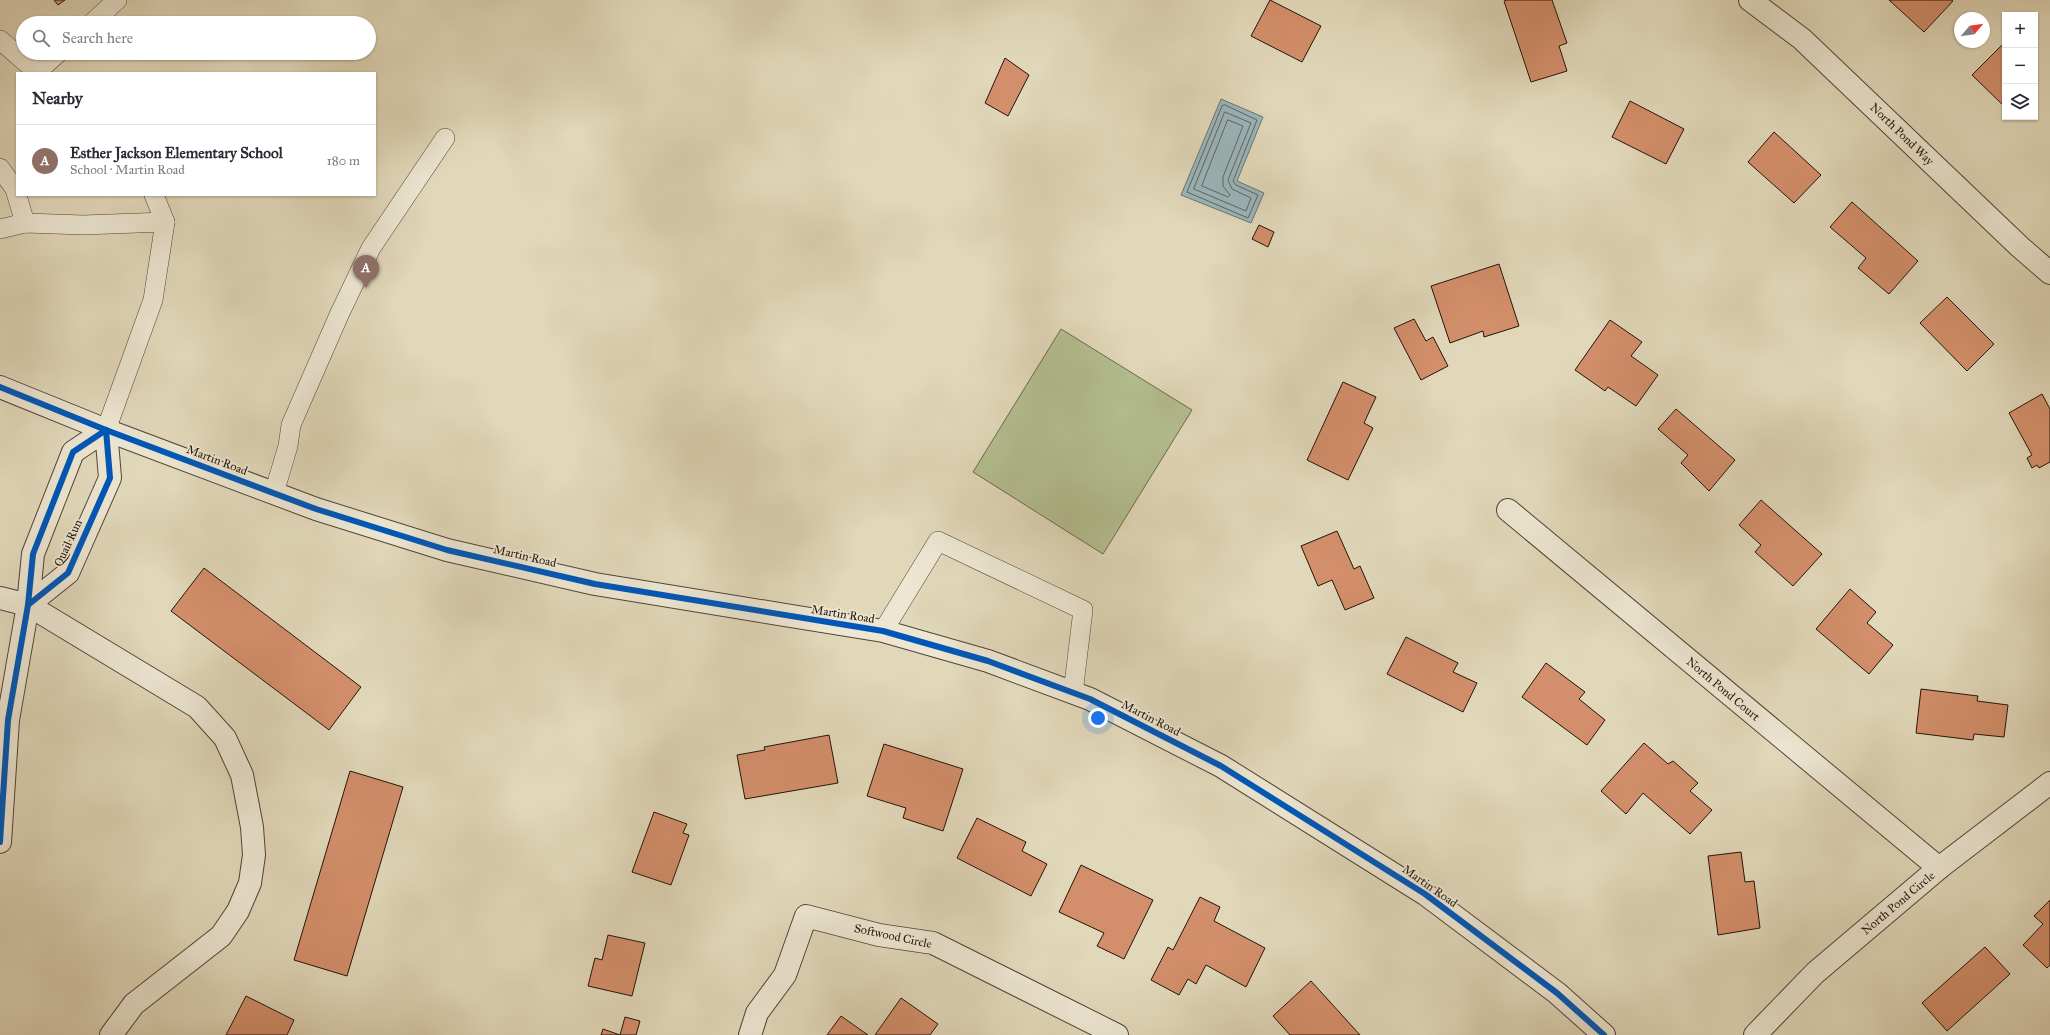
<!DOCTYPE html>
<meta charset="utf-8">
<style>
body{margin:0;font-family:"IM FELL Great Primer",serif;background:#f2f2f3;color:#2b2b33}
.controls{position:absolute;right:12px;top:12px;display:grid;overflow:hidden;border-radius:0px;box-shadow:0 1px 3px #0004}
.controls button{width:36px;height:36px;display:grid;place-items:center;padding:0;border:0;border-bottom:1px solid #e1e1e2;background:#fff;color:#2b2b33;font:20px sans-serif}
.compass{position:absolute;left:1954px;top:12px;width:36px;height:36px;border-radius:50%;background:#fff;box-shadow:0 1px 3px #0004;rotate:61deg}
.you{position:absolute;left:1098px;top:718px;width:14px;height:14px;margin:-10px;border:3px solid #fff;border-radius:50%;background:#1a73e8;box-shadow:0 0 0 6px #1a73e833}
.badge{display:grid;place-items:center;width:26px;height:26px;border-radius:50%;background:#8f2418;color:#fff;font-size:13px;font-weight:700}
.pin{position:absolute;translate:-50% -33px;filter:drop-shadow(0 1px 2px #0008)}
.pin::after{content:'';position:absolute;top:21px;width:14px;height:12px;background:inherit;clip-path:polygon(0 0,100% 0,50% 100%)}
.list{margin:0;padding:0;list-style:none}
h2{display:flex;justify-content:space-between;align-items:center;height:52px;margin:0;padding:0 16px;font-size:17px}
h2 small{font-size:13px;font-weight:400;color:#7c7c81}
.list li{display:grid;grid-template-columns:26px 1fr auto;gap:12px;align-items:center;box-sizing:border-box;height:72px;padding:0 16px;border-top:1px solid #e1e1e2}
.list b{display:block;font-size:15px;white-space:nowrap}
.list p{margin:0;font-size:13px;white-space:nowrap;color:#7c7c81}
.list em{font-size:13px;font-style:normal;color:#7c7c81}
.icon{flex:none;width:22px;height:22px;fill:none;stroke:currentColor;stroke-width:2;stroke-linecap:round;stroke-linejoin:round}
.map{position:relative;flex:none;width:2050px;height:1035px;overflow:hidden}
.search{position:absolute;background:#fff;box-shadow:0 1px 3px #0004;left:16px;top:16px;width:360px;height:44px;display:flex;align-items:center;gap:10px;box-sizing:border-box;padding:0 14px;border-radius:22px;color:#7c7c81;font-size:15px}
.panel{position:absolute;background:#fff;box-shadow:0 1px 3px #0004;left:16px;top:72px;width:360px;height:124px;border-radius:0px}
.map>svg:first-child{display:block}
</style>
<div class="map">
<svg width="2050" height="1035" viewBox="0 0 2050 1035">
<rect width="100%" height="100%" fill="#e1d8ba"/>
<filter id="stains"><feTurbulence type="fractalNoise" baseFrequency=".005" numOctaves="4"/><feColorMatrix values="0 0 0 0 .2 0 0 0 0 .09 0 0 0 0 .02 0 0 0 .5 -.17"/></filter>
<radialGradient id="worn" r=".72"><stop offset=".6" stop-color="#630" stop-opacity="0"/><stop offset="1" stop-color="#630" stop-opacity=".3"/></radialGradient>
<!-- green -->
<path fill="#b3be8f" stroke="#6c684c" d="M1061,329l131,81 -89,144 -130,-82z"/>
<!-- water -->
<path fill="#9ab6bc" stroke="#6b7574" d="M1221,99l42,18 -26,64 27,12 -13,30 -70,-28z"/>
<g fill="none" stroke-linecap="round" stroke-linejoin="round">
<!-- shore -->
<g stroke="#5f6462" stroke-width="1">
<path d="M1225,105l32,15 -24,61 3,4 22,10 -10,23 -61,-26 35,-86z"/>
<path d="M1225,112l26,11 -23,57 4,9 19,9 -5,13 -52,-22z"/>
<path d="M1228,120l15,6 -20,51v9l7,9 -2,2 -26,-11z"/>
</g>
</g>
<!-- building -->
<g fill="#d38f6b" stroke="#241308">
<path d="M54,0h11l-7,5z"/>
<path d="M1270,0l51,26 -19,36 -51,-26z"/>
<path d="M1507,0h45l15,43 -8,3 8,25 -36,11 -27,-81z"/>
<path d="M1889,0h62l2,1 -29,31z"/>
<path d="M2002,45l3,3v59l-33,-32z"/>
<path d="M1005,58l24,17 -21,41 -23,-13z"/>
<path d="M1630,101l54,28 -18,35 -54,-27z"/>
<path d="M1774,132l47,43 -27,28 -46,-41z"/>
<path d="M1852,202l66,59 -29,33 -31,-26 8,-10 -36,-31z"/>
<path d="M1259,225l15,7 -6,15 -16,-8z"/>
<path d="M1499,264l20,62 -35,11 -1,-6 -33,12 -19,-57z"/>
<path d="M1947,297l47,47 -27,27 -47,-48z"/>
<path d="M1414,319l12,22 7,-4 15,29 -27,14 -27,-52z"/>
<path d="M1610,320l32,22 -11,14 27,19 -22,31 -28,-19 -3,4 -30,-21z"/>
<path d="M1343,382l33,15 -12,26 9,5 -25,52 -41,-20z"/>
<path d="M2042,394l8,15v53l-11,6 -2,-3 -5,3 -5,-10 5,-3 -23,-42z"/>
<path d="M1676,409l59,51 -26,31 -28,-28 7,-8 -30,-26z"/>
<path d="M1761,500l61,54 -29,32 -38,-34 6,-7 -22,-20z"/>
<path d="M1337,531l17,38 6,-3 14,32 -29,12 -13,-30 -14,6 -17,-40z"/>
<path d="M204,568l157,119 -32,43 -158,-119z"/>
<path d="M1850,589l26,23 -9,11 26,22 -24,29 -53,-45z"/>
<path d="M1406,637l52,26 -5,9 24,11 -14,29 -76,-38z"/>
<path d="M1546,663l39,29 -6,7 26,21 -18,25 -65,-48z"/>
<path d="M1921,689l57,7 -1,5 31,4 -4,32 -30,-3 -1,6 -57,-7z"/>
<path d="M829,735l9,48 -93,16 -8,-44 28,-5 -1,-3z"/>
<path d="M1644,743l24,21 5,-3 25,22 -8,8 22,19 -22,24 -47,-41 -17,21 -25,-23z"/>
<path d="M884,744l79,25 -20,62 -40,-13 3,-10 -39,-12z"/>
<path d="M350,771l53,16 -56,189 -53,-16z"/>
<path d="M654,812l33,12 -4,9 6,2 -18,50 -39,-13z"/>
<path d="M977,818l49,24 -4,9 25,13 -16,32 -74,-38z"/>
<path d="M1741,852l4,30 9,-1 6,47 -42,7 -10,-79z"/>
<path d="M1081,865l72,35 -29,59 -27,-13 7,-13 -45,-21z"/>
<path d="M1200,897l20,10 -6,14 51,27 -19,39 -40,-22 -10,19 -8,-5 -9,16 -28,-15 17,-33 5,3z"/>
<path d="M2050,900v65l-3,3 -24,-23 20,-21 -9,-8z"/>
<path d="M608,935l37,8 -13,53 -44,-10 7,-28 7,2z"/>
<path d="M1985,947l25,27 -63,57 -25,-28z"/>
<path d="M1311,981l49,54h-70l-17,-19z"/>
<path d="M246,996l48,24 -7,15h-61z"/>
<path d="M901,998l37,26 -8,11h-55z"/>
<path d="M841,1016l27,19h-41z"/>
<path d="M625,1017l15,4 -4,14h-35l2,-6 17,6z"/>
</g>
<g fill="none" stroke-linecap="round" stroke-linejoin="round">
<defs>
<g id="service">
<path d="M92,23l25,-23"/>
<path d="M0,40l38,33"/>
<path d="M37,72l21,-19"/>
<path d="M0,168l15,21 10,34"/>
<path d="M154,195l11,27"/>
<path d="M0,229l25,-6 58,2 82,-3 -12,78 -47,130"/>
<path d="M274,493l14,-47 3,-21 48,-110 32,-67 74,-110"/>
<path d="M883,631l55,-90 145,69 -10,83"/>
</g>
<g id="minor">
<path d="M1750,0l52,39 218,208 30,26"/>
<path d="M1508,510l431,358"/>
<path d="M0,598l28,7 169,102 28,31 17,37 10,52 2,28 -4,28 -12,28 -17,25 -87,68 -23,31"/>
<path d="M0,842l8,-122 20,-115 5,-51 40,-102 33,-22 4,48 -42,95 -40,32"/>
<path d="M750,1035l7,-22 28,-38 21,-59 73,19 54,8 184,92"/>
<path d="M1755,1035l60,-62 124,-105 111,-85"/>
</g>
<path id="tertiary" d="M0,387l106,43 210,79 131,41 148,34 288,47 105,30 102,38 131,67 204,128 132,99 47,42"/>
</defs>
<!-- service casing -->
<use href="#service" stroke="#534434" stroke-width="20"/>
<!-- minor casing -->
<use href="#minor" stroke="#534434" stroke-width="24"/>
<!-- tertiary casing -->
<use href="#tertiary" stroke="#534434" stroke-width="24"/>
<!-- service -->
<use href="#service" stroke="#ece6d2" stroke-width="19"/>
<!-- minor -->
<use href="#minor" stroke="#ece6d2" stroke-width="22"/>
<!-- tertiary -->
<use href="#tertiary" stroke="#ece6d2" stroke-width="22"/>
<defs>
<g id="cycleway">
<path d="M0,387l106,43 210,79 131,41 148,34 288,47 105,30 102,38 131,67 204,128 132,99 47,42"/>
<path d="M0,842l8,-122 20,-115 5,-51 40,-102 33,-22 4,48 -42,95 -40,32"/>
</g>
</defs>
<!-- cycleway casing -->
<use href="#cycleway" stroke="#ece6d2" stroke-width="8"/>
<!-- cycleway -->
<use href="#cycleway" stroke="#0057b8" stroke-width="6"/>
</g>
<g text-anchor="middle" stroke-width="3.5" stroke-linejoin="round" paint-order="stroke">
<!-- street labels -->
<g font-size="12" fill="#241308" stroke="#ece6d2">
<text transform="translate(1902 134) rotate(44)" y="4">North Pond Way</text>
<text transform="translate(217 460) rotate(21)" y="4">Martin Road</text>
<text transform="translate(68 543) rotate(-65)" y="4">Quail Run</text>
<text transform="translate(525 556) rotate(13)" y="4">Martin Road</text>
<text transform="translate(843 614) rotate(9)" y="4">Martin Road</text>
<text transform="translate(1723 689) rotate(40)" y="4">North Pond Court</text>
<text transform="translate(1151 718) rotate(27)" y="4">Martin Road</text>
<text transform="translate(1430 886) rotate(35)" y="4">Martin Road</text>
<text transform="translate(1898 903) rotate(-40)" y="4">North Pond Circle</text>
<text transform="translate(893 936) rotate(12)" y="4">Softwood Circle</text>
</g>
</g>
<rect width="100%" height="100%" filter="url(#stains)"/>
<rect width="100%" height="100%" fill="url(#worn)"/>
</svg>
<div class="controls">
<button>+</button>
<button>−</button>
<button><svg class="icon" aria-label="layers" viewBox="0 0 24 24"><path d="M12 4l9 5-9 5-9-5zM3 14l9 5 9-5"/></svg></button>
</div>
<svg class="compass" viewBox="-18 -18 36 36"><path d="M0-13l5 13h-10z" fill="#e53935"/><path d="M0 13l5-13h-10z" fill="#7c7c81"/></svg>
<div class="you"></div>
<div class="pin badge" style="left:366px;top:288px;background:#8d6e63">A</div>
<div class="search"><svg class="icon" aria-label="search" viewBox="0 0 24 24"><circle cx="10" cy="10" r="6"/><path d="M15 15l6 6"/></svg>Search here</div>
<section class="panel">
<h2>Nearby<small></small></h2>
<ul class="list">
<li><span class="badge" style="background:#8d6e63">A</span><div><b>Esther Jackson Elementary School</b><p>School · Martin Road</p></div><em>180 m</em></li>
</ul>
</section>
</div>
